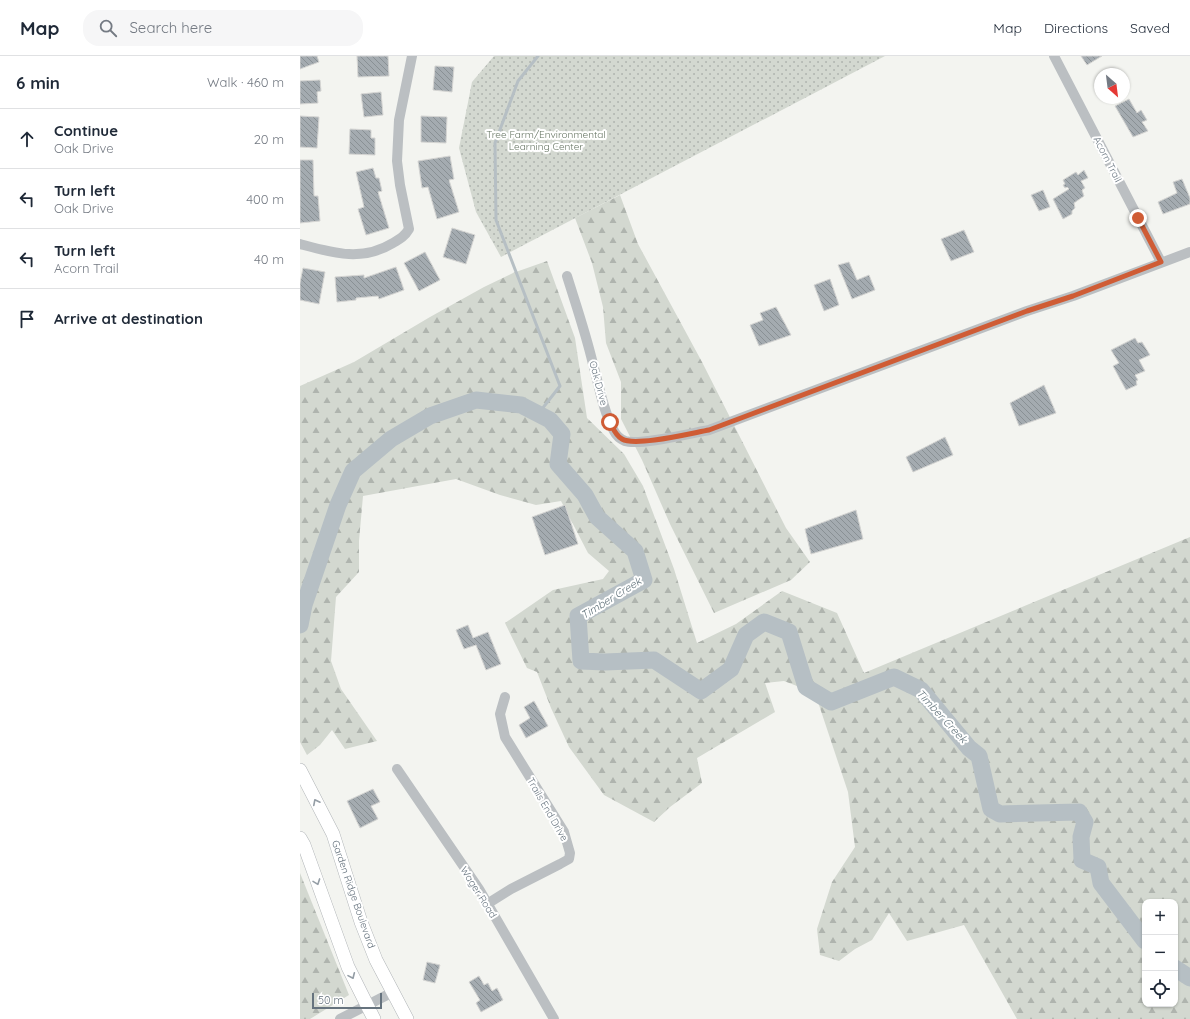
<!DOCTYPE html>
<meta charset="utf-8">
<style>
body{margin:0;font-family:Quicksand,sans-serif;background:#f6f6f7;color:#1f2937}
.controls{position:absolute;right:12px;bottom:12px;display:grid;overflow:hidden;border-radius:8px;box-shadow:0 1px 3px #0004}
.controls button{width:36px;height:36px;display:grid;place-items:center;padding:0;border:0;border-bottom:1px solid #e0e1e3;background:#fff;color:#1f2937;font:20px sans-serif}
.compass{position:absolute;left:794px;top:12px;width:36px;height:36px;border-radius:50%;background:#fff;box-shadow:0 1px 3px #0004;rotate:152deg}
.scale{position:absolute;left:12px;bottom:10px;width:70px;box-sizing:border-box;padding-left:4px;border:2px solid #66737e;border-top:0;font-size:11px;line-height:14px;white-space:nowrap;color:#66737e;-webkit-text-stroke:3px #fff;paint-order:stroke}
.stop{position:absolute;width:12px;height:12px;margin:-9px;border:3px solid #cf5c35;border-radius:50%;background:#fff}
.stop.end{background:#cf5c35;border-color:#fff;box-shadow:0 1px 4px #0008}
.list{margin:0;padding:0;list-style:none}
h2{display:flex;justify-content:space-between;align-items:center;height:52px;margin:0;padding:0 16px;font-size:17px}
h2 small{font-size:13px;font-weight:400;color:#747a83}
.list li{display:grid;grid-template-columns:26px 1fr auto;gap:12px;align-items:center;box-sizing:border-box;height:60px;padding:0 16px;border-top:1px solid #e0e1e3}
.list b{display:block;font-size:15px;white-space:nowrap}
.list p{margin:0;font-size:13px;white-space:nowrap;color:#747a83}
.list em{font-size:13px;font-style:normal;color:#747a83}
.icon{flex:none;width:22px;height:22px;fill:none;stroke:currentColor;stroke-width:2;stroke-linecap:round;stroke-linejoin:round}
.map{position:relative;flex:none;width:890px;height:963px;overflow:hidden}
header{display:flex;align-items:center;gap:24px;box-sizing:border-box;height:56px;padding:0 20px;background:#fff;border-bottom:1px solid #e0e1e3}
header strong{font-size:19px}
nav{display:flex;gap:22px;margin-inline-start:auto;font-size:14px}
.search{width:280px;height:36px;background:#f6f6f7;display:flex;align-items:center;gap:10px;box-sizing:border-box;padding:0 14px;border-radius:16px;color:#747a83;font-size:15px}
main{display:flex}
aside{flex:1;background:#fff}
.map>svg:first-child{display:block}
</style>
<header>
<strong>Map</strong>
<div class="search"><svg class="icon" aria-label="search" viewBox="0 0 24 24"><circle cx="10" cy="10" r="6"/><path d="M15 15l6 6"/></svg>Search here</div>
<nav><a>Map</a><a>Directions</a><a>Saved</a></nav>
</header>
<main>
<aside>
<h2>6 min<small>Walk · 460 m</small></h2>
<ul class="list">
<li><svg class="icon" aria-label="ahead" viewBox="0 0 24 24"><path d="M12 20V5M6 11l6-6 6 6"/></svg><div><b>Continue</b><p>Oak Drive</p></div><em>20 m</em></li>
<li><svg class="icon" aria-label="left" viewBox="0 0 24 24"><path d="M17 20v-9H6M10 6l-5 5 5 5"/></svg><div><b>Turn left</b><p>Oak Drive</p></div><em>400 m</em></li>
<li><svg class="icon" aria-label="left" viewBox="0 0 24 24"><path d="M17 20v-9H6M10 6l-5 5 5 5"/></svg><div><b>Turn left</b><p>Acorn Trail</p></div><em>40 m</em></li>
<li><svg class="icon" aria-label="arrive" viewBox="0 0 24 24"><path d="M6 21V4h12l-3 4 3 4H6"/></svg><div><b>Arrive at destination</b></div></li>
</ul>
</aside>
<div class="map">
<svg width="890" height="963" viewBox="0 0 890 963">
<defs>
<pattern id="forest-firs" width="22" height="20" patternUnits="userSpaceOnUse"><rect width="22" height="20" fill="#d3d8d0"/><path d="M5 1l3.5 6h-7zM16 11l3.5 6h-7z" fill="#afb4ae"/></pattern>
<pattern id="park-dots" width="8" height="8" patternUnits="userSpaceOnUse"><rect width="8" height="8" fill="#d3d8d0"/><path d="M2 2h.1M6 6h.1" fill="none" stroke="#afb4ae" stroke-width="1.8" stroke-linecap="round"/></pattern>
<pattern id="building-back-hatch" width="6" height="6" patternUnits="userSpaceOnUse"><rect width="6" height="6" fill="#a4abb0"/><path d="M-1 5l2 2M0 0l6 6M5-1l2 2" fill="none" stroke="#899094"/></pattern>
</defs>
<rect width="100%" height="100%" fill="#f3f4f0"/>
<!-- forest -->
<g fill="url(#forest-firs)" fill-rule="evenodd">
<path d="M320,139l18,49 64,118 84,166 24,34 -19,18 -77,33 -44,-89 -28,-64 -21,-41v-37l-15,-39 -3,-36 -11,-44 -17,-45z"/>
<path d="M247,205l28,77 12,80 37,36 19,32 31,83 23,74 39,-19 46,-33 55,22 27,60 326,-136v482h-173l-53,-94 -57,16 -18,-28 -17,27 -17,9 -16,12 -19,-6 -3,-26 15,-47 23,-35 -7,-55 -33,-99 -31,-12 -19,2 10,29 -78,46 5,25 -32,24 -16,15 -50,-27 -35,-48 -18,-39 -14,-36 -10,-4 -22,-45 48,-33 50,-11 6,-8 -21,-18 -27,-52 -25,4 -36,-10 -44,-16 -93,17 -4,45v31l-23,25 -5,64 10,28 36,52 -32,8 -13,-19 -12,15 -13,10 -7,-13v-356l54,-24 76,-45 54,-30 29,-14zM845,846h30v102h-30z"/>
<path d="M0,817l49,122 -39,24h-10z"/>
</g>
<!-- park -->
<path fill="url(#park-dots)" d="M194,0h391l-384,201 -25,-45 -17,-64 13,-66z"/>
<g fill="none" stroke-linecap="round" stroke-linejoin="round">
<!-- stream -->
<path stroke="#b6bfc4" stroke-width="3" d="M238,358l22,-28 -64,-166 -1,-77 23,-62 20,-25"/>
<!-- river -->
<g stroke="#b6bfc4" stroke-width="17">
<path d="M0,569l4,-20 34,-100 15,-34 38,-32 39,-23 46,-16 45,5 29,15 12,14 -4,30 27,31 12,22 38,34 9,29 -66,36 3,45 24,1 49,-2 47,31 30,-22 15,-34 18,-13 25,10 17,55 25,15 63,-25 27,13 48,58 10,8 12,53 9,5 79,-2 6,10 -4,15 1,23 16,7 3,16 44,58"/>
<path d="M875,912l15,10"/>
</g>
</g>
<!-- building -->
<g fill="url(#building-back-hatch)" stroke="#d5d5d3">
<path d="M0,0h17l2,6 -19,7z"/>
<path d="M57,0h31l1,20 -31,1z"/>
<path d="M781,0h21l-15,9z"/>
<path d="M135,10l19,1 -2,25 -19,-2z"/>
<path d="M20,24l1,11 -4,1 1,11 -18,1v-23z"/>
<path d="M81,36l2,23 -19,2 -3,-23z"/>
<path d="M829,43l8,14 4,-3 6,10 -5,2 6,9 -15,6 -18,-31z"/>
<path d="M0,60l19,1 -2,31 -17,-1z"/>
<path d="M121,60l26,1 -1,26 -25,-1z"/>
<path d="M50,73l21,1v8h4v17l-26,-1z"/>
<path d="M150,100l4,23 -5,1 10,32 -22,7 -9,-32 -6,1 -4,-27z"/>
<path d="M0,104h13l1,36h4l2,25 -20,2z"/>
<path d="M73,112l3,10h3l3,13 -4,1 11,36 -23,7 -8,-26 6,-2 -8,-35z"/>
<path d="M784,114l4,8 -7,3 4,7 -3,2 2,6 -10,7 1,5 -3,3v3l-9,5 -10,-20 16,-10 -2,-2 -2,1 -2,-3 2,-1 -2,-4 13,-8 2,3z"/>
<path d="M882,123l8,19v6l-27,10 -5,-12 19,-9 -4,-11z"/>
<path d="M743,134l7,17 -11,4 -8,-16z"/>
<path d="M152,172l23,7 -9,29 -23,-7z"/>
<path d="M664,174l10,22 -23,9 -10,-22z"/>
<path d="M125,196l15,28 -21,11 -15,-28z"/>
<path d="M549,206l8,18 12,-5 6,15 -23,9 -14,-34z"/>
<path d="M96,211l8,23 -25,9 -1,-3 -22,2v2l-19,2 -2,-25 29,-2v3z"/>
<path d="M3,212l22,4 -6,32 -19,-4v-17z"/>
<path d="M530,223l9,26 -15,6 -10,-26z"/>
<path d="M476,251l15,28 -32,11 -9,-21 13,-5 -3,-7z"/>
<path d="M835,282l3,5 4,-1 8,13 -11,5 6,11 -10,4 3,5 -2,1 1,4 -11,5 -13,-24 6,-3 -8,-13z"/>
<path d="M744,329l12,28 -37,13 -9,-23z"/>
<path d="M645,381l8,18 -40,17 -7,-15z"/>
<path d="M265,449l13,39 -33,11 -13,-38z"/>
<path d="M556,454l7,29 -52,15 -6,-25z"/>
<path d="M168,569l5,13 15,-6 13,32 -15,6 -10,-25 -12,4 -8,-19z"/>
<path d="M234,645l14,25 -22,12 -7,-13 11,-7 -6,-11z"/>
<path d="M73,733l7,13 -9,4 7,13 -18,9 -13,-27z"/>
<path d="M127,906l13,3 -5,18 -12,-3z"/>
<path d="M179,920l5,9 4,-2 4,8 5,-3 6,12 -22,12 -5,-9 4,-3 -11,-18z"/>
</g>
<g fill="none" stroke-linecap="round" stroke-linejoin="round">
<defs>
<g id="major">
<path d="M0,714l33,64 28,88 15,38 31,59"/>
<path d="M0,782l4,7 44,122 26,52"/>
</g>
</defs>
<!-- major casing -->
<use href="#major" stroke="#afb3b6" stroke-width="14"/>
<!-- minor -->
<g stroke="#bbbfc2" stroke-width="10">
<path d="M754,0l107,206"/>
<path d="M0,188c33,9 62,18 93,-1 7,-4 12,-7 16,-14l-9,-44 -3,-24 2,-41 13,-64"/>
<path d="M267,220c9,29 19,58 26,88 6,21 10,47 21,67 2,4 6,8 11,10 14,5 67,-8 84,-11l318,-119 46,-15 117,-44"/>
<path d="M97,713l82,120 75,130"/>
<path d="M187,848l24,-15 49,-25 9,-5 1,-6 -6,-21 -59,-95 -5,-23 5,-17"/>
<path d="M40,963l53,-27"/>
</g>
<!-- major -->
<use href="#major" stroke="#fff" stroke-width="13"/>
</g>
<!-- one-way arrows -->
<defs><path id="oneway-chevron" d="M-2-3.5L2.5 0L-2 3.5" fill="none" stroke-width="1.6" stroke-linecap="round" stroke-linejoin="round"/></defs>
<g stroke="#949da5">
<use href="#oneway-chevron" transform="translate(16 746) rotate(-117)"/>
<use href="#oneway-chevron" transform="translate(17 826) rotate(70)"/>
<use href="#oneway-chevron" transform="translate(52 920) rotate(66)"/>
</g>
<g fill="none" stroke-linecap="round" stroke-linejoin="round">
<!-- route -->
<path stroke="#cf5c35" stroke-width="5" d="M310,366c3,6 5,13 12,17 13,8 70,-6 87,-9l318,-119 46,-15 88,-34 -23,-44"/>
</g>
<g text-anchor="middle" stroke-width="4" stroke-linejoin="round" paint-order="stroke">
<!-- park labels -->
<g font-size="10" fill="#677664" stroke="#fff">
<text x="246" y="82">Tree Farm/Environmental<tspan x="246" dy="12">Learning Center</tspan></text>
</g>
<!-- street labels -->
<g font-size="10" fill="#66737e" stroke="#fff">
<text transform="translate(808 103) rotate(63)" y="4">Acorn Trail</text>
<text transform="translate(299 327) rotate(75)" y="4">Oak Drive</text>
<text transform="translate(248 753) rotate(60)" y="4">Trails End Drive</text>
<text transform="translate(179 836) rotate(58)" y="4">Wager Road</text>
<text transform="translate(54 838) rotate(71)" y="4">Garden Ridge Boulevard</text>
</g>
<!-- water labels -->
<g font-size="11" font-style="italic" fill="#62737b" stroke="#fff">
<text transform="translate(311 542) rotate(-32)" y="4">Timber Creek</text>
<text transform="translate(642 660) rotate(47)" y="4">Timber Creek</text>
</g>
</g>
</svg>
<div class="controls">
<button>+</button>
<button>−</button>
<button><svg class="icon" aria-label="locate" viewBox="0 0 24 24"><circle cx="12" cy="12" r="6"/><path d="M12 2v4M12 18v4M2 12h4M18 12h4"/></svg></button>
</div>
<svg class="compass" viewBox="-18 -18 36 36"><path d="M0-13l5 13h-10z" fill="#e53935"/><path d="M0 13l5-13h-10z" fill="#747a83"/></svg>
<div class="scale">50 m</div>
<div class="stop" style="left:310px;top:366px"></div>
<div class="stop end" style="left:838px;top:162px"></div>
</div>
</main>
